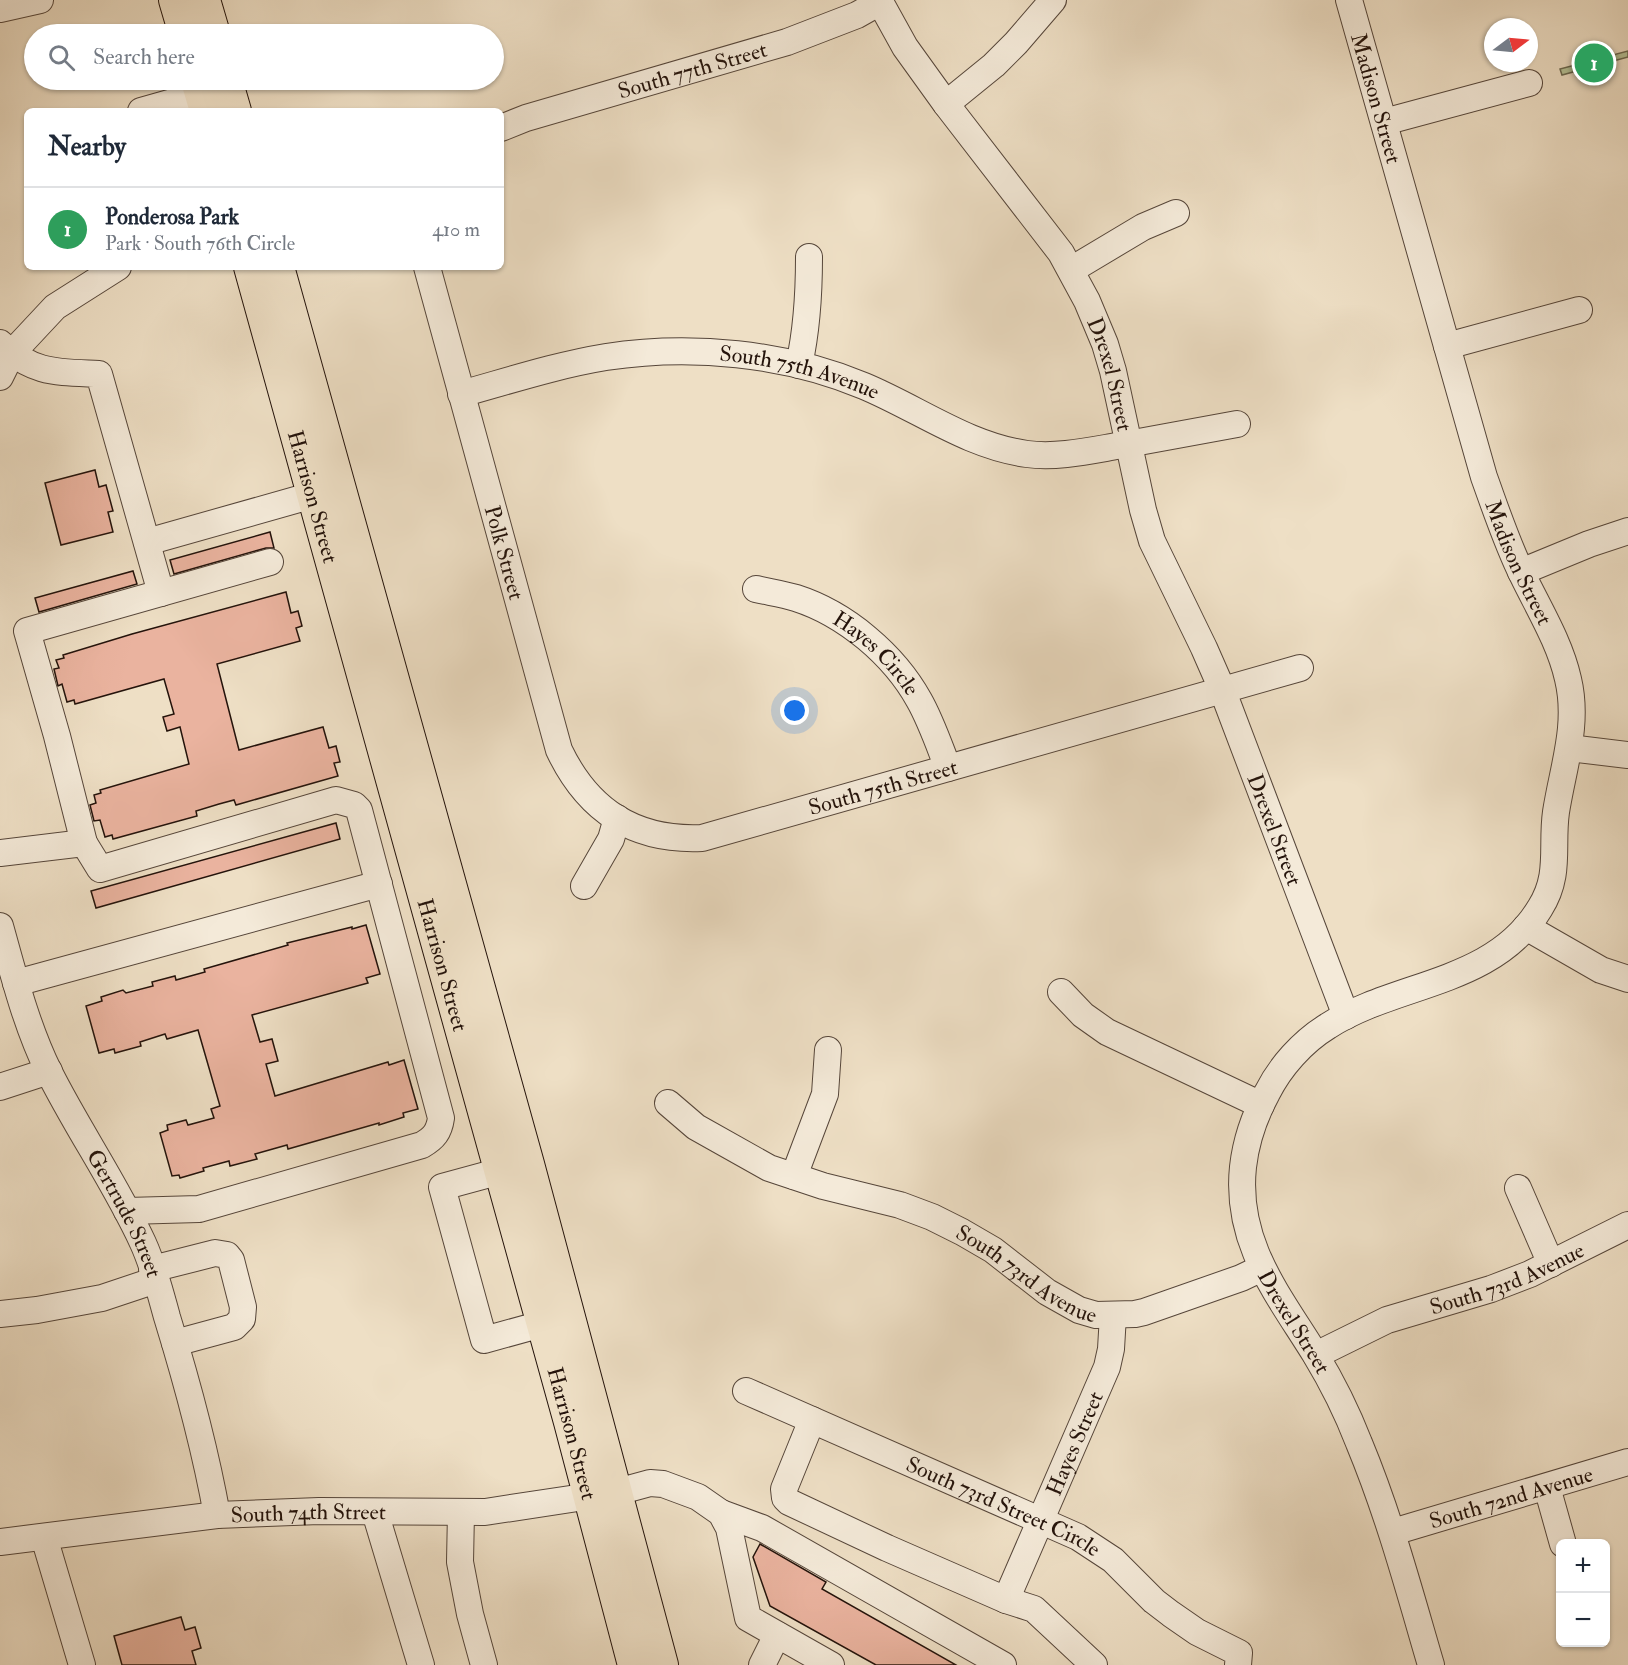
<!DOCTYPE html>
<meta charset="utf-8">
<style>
body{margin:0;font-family:"IM FELL Double Pica",serif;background:#f2f2f3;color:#1f2937}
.controls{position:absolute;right:18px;bottom:18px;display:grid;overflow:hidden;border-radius:9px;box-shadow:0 2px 4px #0004}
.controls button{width:54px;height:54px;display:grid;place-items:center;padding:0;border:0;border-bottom:2px solid #e0e1e3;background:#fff;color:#1f2937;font:30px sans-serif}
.compass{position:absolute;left:1484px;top:18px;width:54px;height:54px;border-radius:50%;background:#fff;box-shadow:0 2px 4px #0004;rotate:74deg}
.you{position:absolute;left:795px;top:711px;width:21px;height:21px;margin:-15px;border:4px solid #fff;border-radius:50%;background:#1a73e8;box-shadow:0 0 0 9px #1a73e833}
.badge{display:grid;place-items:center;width:39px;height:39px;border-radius:50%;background:#8f2418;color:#fff;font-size:20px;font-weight:700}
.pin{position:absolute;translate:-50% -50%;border:3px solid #fff;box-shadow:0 2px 6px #0006}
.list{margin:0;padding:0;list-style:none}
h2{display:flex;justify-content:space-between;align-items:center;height:78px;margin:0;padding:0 24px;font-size:26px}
h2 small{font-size:20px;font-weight:400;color:#747a83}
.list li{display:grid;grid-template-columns:39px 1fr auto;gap:18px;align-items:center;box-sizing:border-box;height:84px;padding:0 24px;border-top:2px solid #e0e1e3}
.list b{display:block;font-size:22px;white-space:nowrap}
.list p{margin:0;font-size:20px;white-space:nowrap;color:#747a83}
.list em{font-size:20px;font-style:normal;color:#747a83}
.icon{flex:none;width:33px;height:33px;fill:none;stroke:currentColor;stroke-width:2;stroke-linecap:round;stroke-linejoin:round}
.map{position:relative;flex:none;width:1628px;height:1665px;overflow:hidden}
.search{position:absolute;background:#fff;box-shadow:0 2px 4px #0004;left:24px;top:24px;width:480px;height:66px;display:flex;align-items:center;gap:15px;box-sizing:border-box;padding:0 21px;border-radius:33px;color:#747a83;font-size:22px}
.panel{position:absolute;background:#fff;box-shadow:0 2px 4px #0004;left:24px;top:108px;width:480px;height:162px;border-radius:9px}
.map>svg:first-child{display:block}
</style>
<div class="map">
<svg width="1628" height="1665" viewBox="0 0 1628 1665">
<rect width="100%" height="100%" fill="#eedfc5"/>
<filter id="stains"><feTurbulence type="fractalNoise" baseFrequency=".00333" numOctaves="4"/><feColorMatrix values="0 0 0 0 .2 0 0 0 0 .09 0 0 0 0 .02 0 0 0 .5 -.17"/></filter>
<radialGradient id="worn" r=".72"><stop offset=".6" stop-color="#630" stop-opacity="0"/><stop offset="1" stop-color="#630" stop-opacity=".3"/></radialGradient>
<!-- green -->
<path fill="#b5c297" stroke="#6c6a51" stroke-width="1.5" d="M1628,51v6l-66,18 -2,-6z"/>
<!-- building -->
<g fill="#eab39f" stroke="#24130b" stroke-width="1.5">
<path d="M95,470l4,17 7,-2 7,26 -5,1 5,20 -52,13 -16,-62z"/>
<path d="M270,532l4,16h-8l-92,26 -4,-14z"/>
<path d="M133,571l4,13 -98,28 -4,-14z"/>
<path d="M286,592l5,21 7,-2 4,15 -6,2 4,13 -83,23 22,86 84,-23 6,21 7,-2 4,16 -6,1 4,13 -102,29 -2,-5 -15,4 -23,7 1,5 -84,23 -1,-4 -7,2 -5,-17 -6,1 -4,-16 6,-2 -2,-8 7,-2 -1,-3 89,-26 -9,-37 -13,4 -4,-14 11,-3 -10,-35 -89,25 -1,-4 -7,2 -5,-18 -4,2 -4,-17 5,-1 -3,-8 8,-2 -1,-3 69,-21z"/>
<path d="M336,823l4,16 -244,69 -5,-17z"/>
<path d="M366,925l14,49 -14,4 2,5 -116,32 8,27 12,-3 6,22 -12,3 9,32 113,-34 1,3 15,-5 14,49 -15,4 1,4 -25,8v-2l-91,26 -1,-4 -32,9 2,5 -27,7 -1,-5 -26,7 1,3 -24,7 -1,-3 -7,1 -12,-43 8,-3 -1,-5 19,-5 2,5 26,-7 -3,-9 9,-3 -22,-76 -31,9 -2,-5 -25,8 1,4 -26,7 -1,-4 -15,4 -13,-47 16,-5 -1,-4 22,-7 3,3 27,-7 -1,-4 23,-6 1,4 29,-8 -1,-3 84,-24 -1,-2 65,-16v2z"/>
<path d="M760,1544l66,38 -4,7 134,76h-80l-106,-59 -17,-49z"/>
<path d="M181,1617l4,13 10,-3 6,21 -9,3 4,14h-74l-8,-29z"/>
</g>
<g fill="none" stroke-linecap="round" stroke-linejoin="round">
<defs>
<g id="minor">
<path id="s1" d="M879,0l26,47 41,57 115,149 26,48 18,43 8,27 30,139 9,31 52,107 18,41 124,327"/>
<path id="s2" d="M1349,0l135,477c12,33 23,67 39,99 16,33 37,67 45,103 11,46 -5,88 -12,133 -5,35 5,63 -16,96 -46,77 -144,74 -212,118 -26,16 -48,41 -61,67 -13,24 -21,47 -24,74 -8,76 35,127 72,187 17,28 32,58 44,89 30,72 50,147 72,222"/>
<path d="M0,9l40,-9"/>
<path d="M946,104l48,-39 22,-22 37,-43"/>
<path d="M141,111l60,-17"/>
<path d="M1384,122l145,-39"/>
<path id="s3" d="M501,128l25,-10 261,-76 70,-27 23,-13"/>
<path id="s4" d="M427,267l132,483c29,61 76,91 143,88l598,-170"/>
<path d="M1071,270l72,-43 33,-14"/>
<path d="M0,343c34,31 55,29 99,31l62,219"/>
<path d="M1447,346l132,-36"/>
<path d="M799,365c8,-36 10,-71 10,-108"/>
<path d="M0,377l12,-24 43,-46 63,-40"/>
<path id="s5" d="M461,394c47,-13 96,-29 145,-37 85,-13 179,-4 258,29 55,23 104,60 163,68 29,4 61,-3 90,-8 40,-7 80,-15 120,-22"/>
<path d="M147,542l166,-47"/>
<path d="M1521,572l68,-28 39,-13"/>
<path id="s6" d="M756,589c13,3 27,5 40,9 50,16 98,57 123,102 12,21 20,45 29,68"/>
<path d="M1569,748l59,7"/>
<path d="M84,843l-27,-107 -30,-105 243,-69"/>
<path d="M0,853l84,-10 16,26 236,-69 18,5 5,5 82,308c-2,14 -7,20 -19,27l-223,64 -72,2"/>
<path d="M584,886l27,-47 6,-21"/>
<path id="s7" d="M0,926c14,50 26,99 49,146 29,58 67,112 94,171 11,24 17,49 24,74 20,65 38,131 50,198"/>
<path d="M1526,927l75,43 27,9"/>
<path d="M16,983l363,-99"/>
<path d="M1061,992l22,23 24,17 154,73"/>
<path d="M0,1087l49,-16"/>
<path id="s8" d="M668,1103l28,24 73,41 54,18 77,19 32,12 30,15 31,18 54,42 32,18 17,5 39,-1 9,-2 97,-34 21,-10"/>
<path d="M519,1166l-77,21 42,153 58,-16"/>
<path d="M794,1176l31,-82 3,-44"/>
<path d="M1518,1188l33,76"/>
<path d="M152,1269l63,-16 12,2 4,5 12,47 -1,12 -8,8 -59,16"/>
<path d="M0,1314l37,-4 65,-12 54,-18"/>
<path id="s9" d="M1316,1355l71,-35 104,-31 39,-15 98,-49"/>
<path id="s10" d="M746,1391l332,146 35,23 41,41 17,13 26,18 42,21 -1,12"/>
<path d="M812,1420l-28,69 1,9 4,4 98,46 119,52 28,9 60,56"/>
<path d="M1547,1487l16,57"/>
<path d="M375,1512l46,153"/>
<path d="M461,1512l-1,50 10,52 14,51"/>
<path d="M721,1513l41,15 241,137"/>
<path id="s11" d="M1393,1532l235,-70"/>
<path d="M44,1537l38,128"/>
<path id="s12" d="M0,1542l217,-27 102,-4 166,1 132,-20 33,-9 13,1 35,13 23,16 8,15 19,90 83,47"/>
<path id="s13" d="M1006,1600l101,-233 4,-18 2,-34"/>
<path d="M762,1665l15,-30"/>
</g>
<g id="major">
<path d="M175,0l10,34"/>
<path d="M204,0l10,34"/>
<path d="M197,80l9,31"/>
<path d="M226,80l9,31"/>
<path id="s14" d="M250,267l320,1155 64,243"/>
<path d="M278,267l250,897 134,501"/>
</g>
</defs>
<!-- minor casing -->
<use href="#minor" stroke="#56463a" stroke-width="28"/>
<!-- major casing -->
<use href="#major" stroke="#24130b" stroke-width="34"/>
<!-- minor -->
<use href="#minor" stroke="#f4ead9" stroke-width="26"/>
<!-- major -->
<use href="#major" stroke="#eedfc5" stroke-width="32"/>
</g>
<g text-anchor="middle" stroke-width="4.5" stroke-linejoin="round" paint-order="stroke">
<!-- street labels -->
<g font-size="22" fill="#24130b" stroke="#f4ead9">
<text dy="8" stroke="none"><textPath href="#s3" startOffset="200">South 77th Street</textPath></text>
<text dy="8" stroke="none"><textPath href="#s2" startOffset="102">Madison Street</textPath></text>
<text dy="8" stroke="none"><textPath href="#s1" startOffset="444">Drexel Street</textPath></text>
<text dy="8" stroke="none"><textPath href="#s5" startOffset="346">South 75th Avenue</textPath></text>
<text dy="8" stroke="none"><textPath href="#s14" startOffset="238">Harrison Street</textPath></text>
<text dy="8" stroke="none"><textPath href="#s4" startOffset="296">Polk Street</textPath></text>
<text dy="8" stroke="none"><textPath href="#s2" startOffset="588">Madison Street</textPath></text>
<text dy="8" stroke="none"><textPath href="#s6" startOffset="140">Hayes Circle</textPath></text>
<text dy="8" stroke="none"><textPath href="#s4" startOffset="868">South 75th Street</textPath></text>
<text dy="8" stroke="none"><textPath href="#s1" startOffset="930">Drexel Street</textPath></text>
<text dy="8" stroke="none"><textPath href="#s14" startOffset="724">Harrison Street</textPath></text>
<text dy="8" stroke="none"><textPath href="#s7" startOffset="315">Gertrude Street</textPath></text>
<text dy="8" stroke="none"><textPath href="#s8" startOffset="402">South 73rd Avenue</textPath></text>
<text dy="8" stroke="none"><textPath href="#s9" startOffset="206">South 73rd Avenue</textPath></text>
<text dy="8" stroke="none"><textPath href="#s2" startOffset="1532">Drexel Street</textPath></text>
<text dy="8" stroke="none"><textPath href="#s14" startOffset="1210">Harrison Street</textPath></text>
<text dy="8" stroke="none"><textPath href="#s13" startOffset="171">Hayes Street</textPath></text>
<text dy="8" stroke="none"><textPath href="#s11" startOffset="123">South 72nd Avenue</textPath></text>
<text dy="8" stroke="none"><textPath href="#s10" startOffset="282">South 73rd Street Circle</textPath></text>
<text dy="8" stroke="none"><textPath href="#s12" startOffset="310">South 74th Street</textPath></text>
</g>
</g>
<rect width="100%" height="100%" filter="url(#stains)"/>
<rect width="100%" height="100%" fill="url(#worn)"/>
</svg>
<div class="controls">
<button>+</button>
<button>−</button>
</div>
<svg class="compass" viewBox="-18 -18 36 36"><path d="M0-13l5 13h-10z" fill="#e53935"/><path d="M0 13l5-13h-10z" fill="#747a83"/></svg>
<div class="you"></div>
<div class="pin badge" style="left:1594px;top:63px;background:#2e9e5b">1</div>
<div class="search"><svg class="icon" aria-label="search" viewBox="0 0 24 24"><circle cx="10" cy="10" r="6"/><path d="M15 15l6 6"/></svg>Search here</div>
<section class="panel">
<h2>Nearby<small></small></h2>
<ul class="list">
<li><span class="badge" style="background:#2e9e5b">1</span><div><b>Ponderosa Park</b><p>Park · South 76th Circle</p></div><em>410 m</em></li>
</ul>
</section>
</div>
